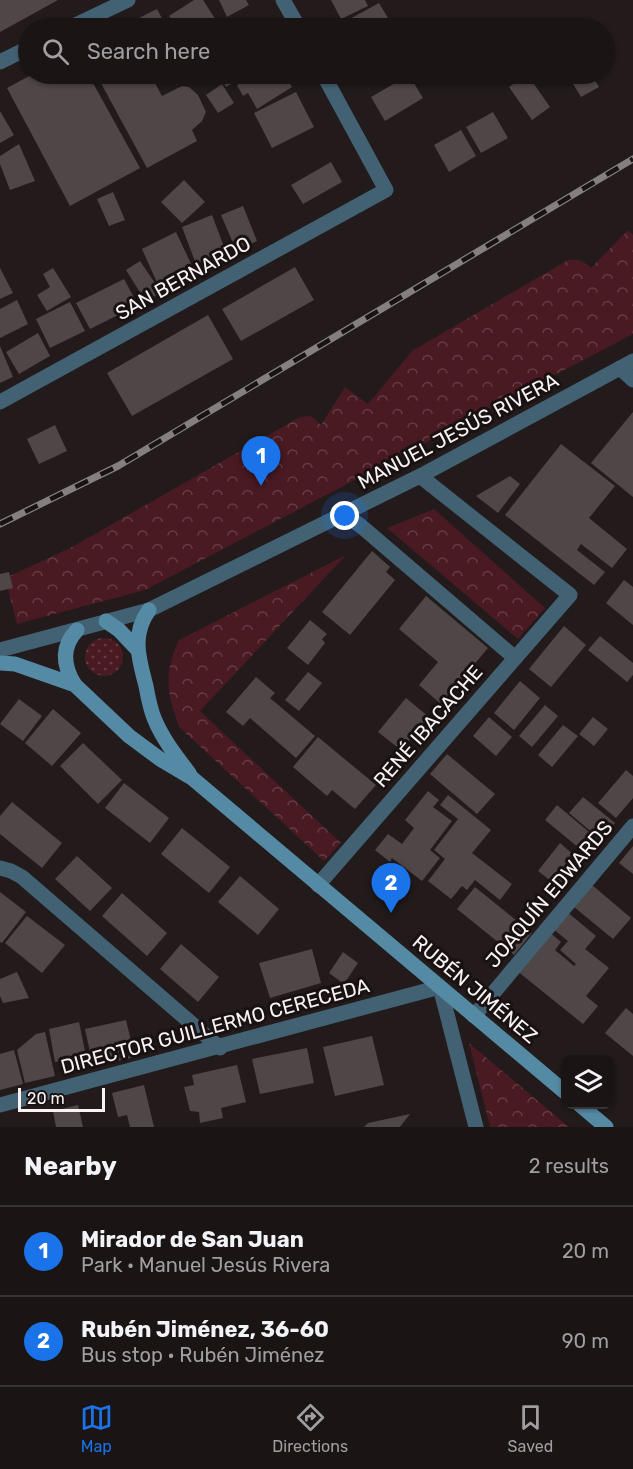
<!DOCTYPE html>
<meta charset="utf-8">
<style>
body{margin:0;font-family:Rubik,sans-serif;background:#231d1d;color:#f1f3f6}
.controls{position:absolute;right:18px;bottom:18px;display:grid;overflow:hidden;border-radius:12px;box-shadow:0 2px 4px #0004}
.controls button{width:54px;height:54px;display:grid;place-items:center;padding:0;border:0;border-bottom:2px solid #383334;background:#1a1414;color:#f1f3f6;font:30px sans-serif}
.scale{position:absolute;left:18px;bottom:15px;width:87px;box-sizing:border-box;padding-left:6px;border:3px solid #f9f3f4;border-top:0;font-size:16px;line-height:21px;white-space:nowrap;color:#f9f3f4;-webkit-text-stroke:4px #191112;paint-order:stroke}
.you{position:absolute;left:345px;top:516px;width:21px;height:21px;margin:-15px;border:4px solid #fff;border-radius:50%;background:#1a73e8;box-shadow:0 0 0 9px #1a73e833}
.badge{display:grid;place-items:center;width:39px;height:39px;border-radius:50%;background:#1a73e8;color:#fff;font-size:20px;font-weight:700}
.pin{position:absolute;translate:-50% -50px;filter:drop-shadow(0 2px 3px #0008)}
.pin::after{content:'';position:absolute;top:32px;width:21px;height:18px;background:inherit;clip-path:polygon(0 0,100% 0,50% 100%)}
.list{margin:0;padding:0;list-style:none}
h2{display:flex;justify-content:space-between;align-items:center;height:78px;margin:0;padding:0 24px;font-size:26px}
h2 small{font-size:20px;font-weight:400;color:#9f9ea0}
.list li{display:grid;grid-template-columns:39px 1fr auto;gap:18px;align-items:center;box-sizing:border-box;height:90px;padding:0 24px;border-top:2px solid #383334}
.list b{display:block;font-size:22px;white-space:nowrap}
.list p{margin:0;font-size:20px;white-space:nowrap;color:#9f9ea0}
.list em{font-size:20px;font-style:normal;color:#9f9ea0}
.icon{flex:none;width:33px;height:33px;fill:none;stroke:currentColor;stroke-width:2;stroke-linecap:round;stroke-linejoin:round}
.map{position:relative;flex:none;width:633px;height:1127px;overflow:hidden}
.search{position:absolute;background:#1a1414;box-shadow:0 2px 4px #0004;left:18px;right:18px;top:18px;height:66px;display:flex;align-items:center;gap:15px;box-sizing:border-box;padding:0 21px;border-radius:33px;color:#9f9ea0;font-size:22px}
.sheet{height:258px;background:#1a1414}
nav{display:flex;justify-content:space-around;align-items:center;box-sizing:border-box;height:84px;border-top:2px solid #383334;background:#1a1414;font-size:16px;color:#9f9ea0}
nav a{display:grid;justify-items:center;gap:3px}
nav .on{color:#1a73e8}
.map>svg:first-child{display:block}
</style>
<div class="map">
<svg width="633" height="1127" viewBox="0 0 633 1127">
<defs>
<pattern id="grass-dots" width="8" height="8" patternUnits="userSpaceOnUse" patternTransform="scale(1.5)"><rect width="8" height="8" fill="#4a1a22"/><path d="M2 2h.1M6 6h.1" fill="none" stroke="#653c43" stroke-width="1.8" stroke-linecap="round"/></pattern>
<pattern id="park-crowns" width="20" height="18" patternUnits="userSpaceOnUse" patternTransform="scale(1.5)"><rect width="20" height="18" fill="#4a1a22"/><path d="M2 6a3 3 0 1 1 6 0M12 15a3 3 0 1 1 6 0" fill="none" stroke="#653c43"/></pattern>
</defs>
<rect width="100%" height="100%" fill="#221a1b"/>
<!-- grass -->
<circle fill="url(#grass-dots)" cx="104" cy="657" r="19"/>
<!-- park -->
<g fill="url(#park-crowns)">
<path d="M628,230l5,5v99l-488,256 -128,34 -12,-46 67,-31 228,-130 11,-1 10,9 24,-38 23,17 44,-53 156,-91c10,-2 16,1 23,8z"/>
<path d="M434,509l111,99 -27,31 -131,-111z"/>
<path d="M346,555l-146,156 141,132 -17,18 -145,-134c-12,-35 -16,-52 0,-87z"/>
<path d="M469,1043l100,84h-79z"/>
</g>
<!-- building -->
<g fill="#4f4647">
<path d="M0,0h58l-58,32z"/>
<path d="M194,0h9l18,28h-44l-8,-12z"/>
<path d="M219,0h27l3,5 -22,12z"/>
<path d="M331,0h34l3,6 -27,13z"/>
<path d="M379,3l15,25h-55l-2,-2z"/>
<path d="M157,9l10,19h-38l-2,-4z"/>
<path d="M33,74h55l52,94 -70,38 -63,-118z"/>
<path d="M96,74h54l12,22 20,-10 7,1 9,8 8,17 -4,9 -10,9 5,11 -50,27z"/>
<path d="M169,74h25l1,1 -19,10z"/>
<path d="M219,74h30l-23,13z"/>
<path d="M255,74h29l8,13 -35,22 -9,-16 -5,3 -6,-11z"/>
<path d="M527,74l23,33 -18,13 -23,-33z"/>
<path d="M567,74h24l8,13 -18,10z"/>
<path d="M409,75l14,23 -38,23 -14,-24z"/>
<path d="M222,84l12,19 -16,10 -12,-18z"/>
<path d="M296,92l18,35 -42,21 -18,-35z"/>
<path d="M0,111l14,24 -14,8z"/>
<path d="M493,112l15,26 -27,15 -15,-26z"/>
<path d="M461,130l15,26 -27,16 -15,-27z"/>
<path d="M19,144l16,37 -25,9 -10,-26v-8z"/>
<path d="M331,162l11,20 -39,22 -12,-19z"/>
<path d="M184,180l21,22 -23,21 -21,-21z"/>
<path d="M113,192l12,28 -16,6 -12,-27z"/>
<path d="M243,206l14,35 -21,9 -15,-35z"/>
<path d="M212,215l14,37 -30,12 -14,-37z"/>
<path d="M176,232l18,38 -35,17 -17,-38z"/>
<path d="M140,261l21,31 -15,10 -20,-32z"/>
<path d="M295,267l19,33 -73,41 -19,-32z"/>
<path d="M0,268l13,25 -13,6z"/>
<path d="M53,268l18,29 -24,14 -10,-16 13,-8 -7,-13z"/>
<path d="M124,279l14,26 -48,24 -14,-26z"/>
<path d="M17,300l11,24 -28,14v-29z"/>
<path d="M70,302l15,29 -35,17 -14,-29z"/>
<path d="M208,315l25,44 -101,57 -25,-43z"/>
<path d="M38,333l12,23 -31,18 -13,-22z"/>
<path d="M0,346l13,31 -13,6z"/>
<path d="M633,412v85l-42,-34z"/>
<path d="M55,425l12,26 -28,13 -12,-25z"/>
<path d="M561,444l54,42 -26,32 38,31 -15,19 -31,-24 -4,6 28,22 -11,13 -89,-70z"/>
<path d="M510,476l10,8 -22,29 -22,-17z"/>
<path d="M372,551l18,16 -4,5 9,8 -45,55 -28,-23z"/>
<path d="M9,572l4,16 -13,3v-17z"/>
<path d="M624,580l9,7v38l-27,-22z"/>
<path d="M426,596l62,52 -47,56 -22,-19 19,-23 -39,-33z"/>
<path d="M310,620l17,14 -5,5 3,4 -17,22 -21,-17z"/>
<path d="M564,626l22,19 -35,42 -22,-18z"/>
<path d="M600,636l33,27v12l-6,7 -39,-32z"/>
<path d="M308,672l14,11 -23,28 -14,-11z"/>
<path d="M256,677l19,16 -5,5 45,38 -19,22 -46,-40 -7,8 -17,-14z"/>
<path d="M520,681l20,17 -26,32 -20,-17z"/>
<path d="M406,698l23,19 -28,33 -23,-18z"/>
<path d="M19,699l23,17 -19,25 -23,-17z"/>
<path d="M545,705l13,11 -26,31 -13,-11z"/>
<path d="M53,709l28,24 -29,33 -27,-23z"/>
<path d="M489,717l23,20 -16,19 -23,-20z"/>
<path d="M593,717l15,12 -14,17 -15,-12z"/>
<path d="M563,725l15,11 -26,31 -14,-12z"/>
<path d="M318,737l58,48 -21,24 -23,-19 -5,6 -34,-29z"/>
<path d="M83,743l39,37 -24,24 -38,-38z"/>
<path d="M447,754l48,40 -18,20 -47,-40z"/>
<path d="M626,770l7,6v22l-17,20 -18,-15z"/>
<path d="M124,783l45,35 -19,25 -45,-35z"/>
<path d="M428,791l11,9 -6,7 19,14 -22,29 10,8 -18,23 -30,-23 -2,4 -15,-12 13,-16 14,10 12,-16 -9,-8z"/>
<path d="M448,795l43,35 -19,23 40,31 -12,16 -25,-20 -8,10 -5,-4 -11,13 -23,-18 17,-22 -11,-9 24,-31 -18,-14z"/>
<path d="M583,797l32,26 -14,17 -32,-27z"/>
<path d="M12,802l50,41 -20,25 -42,-34v-18z"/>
<path d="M557,805l45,38 -12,14 -45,-37z"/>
<path d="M182,828l48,39 -21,26 -48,-39z"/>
<path d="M560,843l23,20 -22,26 -23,-18z"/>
<path d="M633,846v28l-14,-11z"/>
<path d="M77,856l35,32 -22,23 -35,-32z"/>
<path d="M240,876l39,33 -21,26 -40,-33z"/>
<path d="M592,885l39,33 -18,21 -39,-32z"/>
<path d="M475,887l57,46 -18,22 -57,-46z"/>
<path d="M0,892l26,20 -24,31 -2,-1z"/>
<path d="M122,893l45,40 -20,23 -45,-40z"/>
<path d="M566,911l30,25 -11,13 24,19 -23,28 12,10 -15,18 -67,-54 32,-39 13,11 -6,8 19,16 2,-2 -16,-14 8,-9 -16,-13z"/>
<path d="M27,916l38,29 -23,28 -37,-30z"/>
<path d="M181,944l38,33 -21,25 -38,-33z"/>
<path d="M312,949l9,34 -51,15 -11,-35z"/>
<path d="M343,952l15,11 -14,21 -15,-11z"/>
<path d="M17,972l12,26 -26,5 -3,-7v-17z"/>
<path d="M626,1008l7,6v42l-28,-23z"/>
<path d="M126,1020l9,37 -42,9 -8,-37z"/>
<path d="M79,1022l7,34 -31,6 -6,-33z"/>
<path d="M45,1032l10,44 -30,7 -8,-33 19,-16z"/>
<path d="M372,1036l12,49 -49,11 -12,-49z"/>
<path d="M307,1048l7,35 -54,11 -8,-35z"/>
<path d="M14,1050l9,34 -23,6v-36z"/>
<path d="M237,1065l9,37 -25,6 2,10 -23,5 -1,-11 -9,-1 -6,-24 10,-2 -2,-10z"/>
<path d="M144,1085l10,42h-24l-3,-12 -9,2 -6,-24z"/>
<path d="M78,1105l5,22h-27l-3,-16z"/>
<path d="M410,1114l-10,13h-36l4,-4z"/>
</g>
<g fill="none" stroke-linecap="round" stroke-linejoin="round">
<!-- minor -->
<g stroke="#426273" stroke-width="15">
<path d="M283,0l16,28"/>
<path d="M69,28l59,-28"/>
<path d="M0,62l28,-14"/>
<path d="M620,368l13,12"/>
<path d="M0,402l386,-212 -63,-116"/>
<path d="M344,514l17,12 154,132"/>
<path d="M0,868l11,3 11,6 198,171"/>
<path d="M318,885l252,-290 -150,-119"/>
<path d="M474,1016l159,-190"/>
<path d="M0,1105l440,-118 36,140"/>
</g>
<!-- tertiary -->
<path stroke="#426273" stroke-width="15" d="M0,650l149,-40 271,-134 213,-115"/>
<!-- secondary -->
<g stroke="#558aa5" stroke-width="15">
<path d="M149,610c-18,25 -10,49 -3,76 2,11 4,22 8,32 8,20 22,38 35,55"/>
<path d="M106,621l13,9 18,19"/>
<path d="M0,663l15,1 60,21 54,51 31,23 32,19 374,315"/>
<path d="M75,685c-12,-19 -14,-38 2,-55"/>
<path d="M579,1104l27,23"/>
</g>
<defs>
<path id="rail" d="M0,524l118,-58 515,-307"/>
</defs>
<!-- rail casing -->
<use href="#rail" stroke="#867f80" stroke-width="7"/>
<!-- rail -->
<use href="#rail" stroke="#191112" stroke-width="4.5" stroke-dasharray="14" stroke-linecap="butt"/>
</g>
<g text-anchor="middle" stroke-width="6" stroke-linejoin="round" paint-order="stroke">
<!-- street labels -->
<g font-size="20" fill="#f9f3f4" stroke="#191112">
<text transform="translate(183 278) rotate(-29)" y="7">SAN BERNARDO</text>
<text transform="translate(458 431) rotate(-28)" y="7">MANUEL JESÚS RIVERA</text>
<text transform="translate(428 726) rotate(-49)" y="7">RENÉ IBACACHE</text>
<text transform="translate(549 894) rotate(-50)" y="7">JOAQUÍN EDWARDS</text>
<text transform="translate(475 989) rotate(40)" y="7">RUBÉN JIMÉNEZ</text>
<text transform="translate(215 1026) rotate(-15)" y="7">DIRECTOR GUILLERMO CERECEDA</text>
</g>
</g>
</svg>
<div class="controls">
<button><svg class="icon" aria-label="layers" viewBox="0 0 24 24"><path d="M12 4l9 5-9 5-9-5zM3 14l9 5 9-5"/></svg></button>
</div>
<div class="scale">20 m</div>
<div class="you"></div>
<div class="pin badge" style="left:261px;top:486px">1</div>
<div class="pin badge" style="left:391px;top:913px">2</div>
<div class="search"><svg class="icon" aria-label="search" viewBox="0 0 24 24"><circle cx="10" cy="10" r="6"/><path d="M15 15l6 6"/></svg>Search here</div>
</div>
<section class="sheet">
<h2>Nearby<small>2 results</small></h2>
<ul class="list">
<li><span class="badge">1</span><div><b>Mirador de San Juan</b><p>Park · Manuel Jesús Rivera</p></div><em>20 m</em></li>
<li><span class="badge">2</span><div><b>Rubén Jiménez, 36-60</b><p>Bus stop · Rubén Jiménez</p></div><em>90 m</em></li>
</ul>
</section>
<nav>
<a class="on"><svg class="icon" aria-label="map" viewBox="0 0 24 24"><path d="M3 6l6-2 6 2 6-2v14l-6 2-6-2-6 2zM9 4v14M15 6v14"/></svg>Map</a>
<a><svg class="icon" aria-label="directions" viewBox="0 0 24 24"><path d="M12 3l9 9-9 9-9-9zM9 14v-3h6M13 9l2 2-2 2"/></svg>Directions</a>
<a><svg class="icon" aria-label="saved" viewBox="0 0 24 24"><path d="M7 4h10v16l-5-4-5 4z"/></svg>Saved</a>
</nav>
